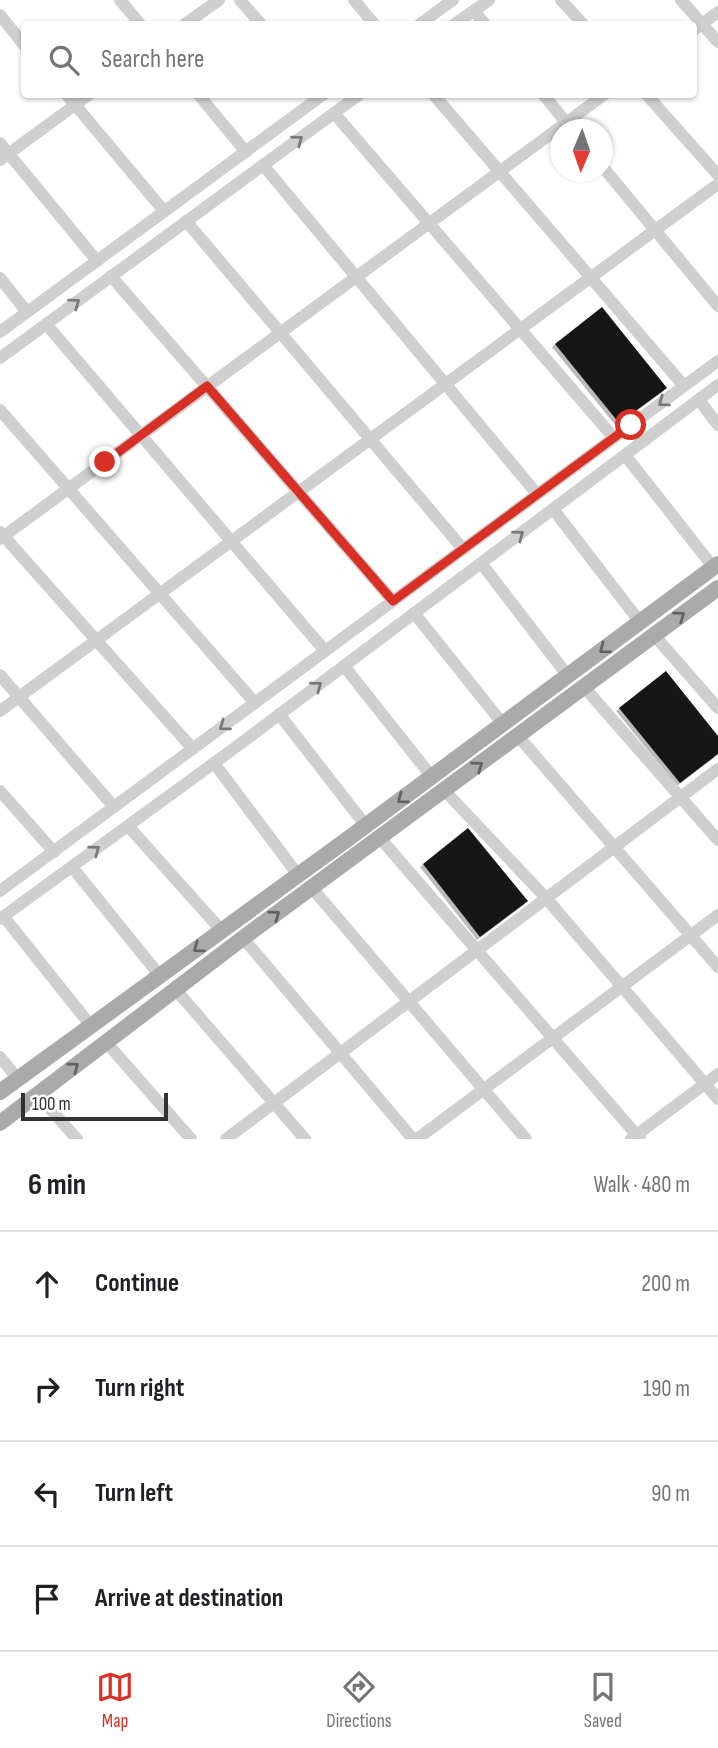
<!DOCTYPE html>
<meta charset="utf-8">
<style>
body{margin:0;font-family:"Sofia Sans Condensed",sans-serif;background:#f2f2f2;color:#202124}
.compass{position:absolute;left:550px;top:119px;width:63px;height:63px;border-radius:50%;background:#fff;box-shadow:0 2px 5px #0004;rotate:182deg}
.scale{position:absolute;left:21px;bottom:18px;width:147px;box-sizing:border-box;padding-left:7px;border:4px solid #323232;border-top:0;font-size:19px;line-height:24px;white-space:nowrap;color:#323232;-webkit-text-stroke:5px #fff;paint-order:stroke}
.stop{position:absolute;width:21px;height:21px;margin:-16px;border:5px solid #d93025;border-radius:50%;background:#fff}
.stop.end{background:#d93025;border-color:#fff;box-shadow:0 2px 7px #0008}
.list{margin:0;padding:0;list-style:none}
h2{display:flex;justify-content:space-between;align-items:center;height:91px;margin:0;padding:0 28px;font-size:30px}
h2 small{font-size:23px;font-weight:400;color:#757577}
.list li{display:grid;grid-template-columns:46px 1fr auto;gap:21px;align-items:center;box-sizing:border-box;height:105px;padding:0 28px;border-top:2px solid #e0e0e0}
.list b{display:block;font-size:26px;white-space:nowrap}
.list em{font-size:23px;font-style:normal;color:#757577}
.icon{flex:none;width:38px;height:38px;fill:none;stroke:currentColor;stroke-width:2;stroke-linecap:round;stroke-linejoin:round}
.map{position:relative;flex:none;width:718px;height:1139px;overflow:hidden}
.search{position:absolute;background:#fff;box-shadow:0 2px 5px #0004;left:21px;right:21px;top:21px;height:77px;display:flex;align-items:center;gap:18px;box-sizing:border-box;padding:0 24px;border-radius:7px;color:#757577;font-size:26px}
.sheet{height:511px;background:#fff}
nav{display:flex;justify-content:space-around;align-items:center;box-sizing:border-box;height:98px;border-top:2px solid #e0e0e0;background:#fff;font-size:19px;color:#757577}
nav a{display:grid;justify-items:center;gap:4px}
nav .on{color:#d93025}
.map>svg:first-child{display:block}
</style>
<div class="map">
<svg width="718" height="1139" viewBox="0 0 718 1139">
<defs>
<filter id="shadow"><feDropShadow dx="-3" dy="3" stdDeviation="0" flood-color="#0004"/></filter>
</defs>
<rect width="100%" height="100%" fill="#fff"/>
<!-- building -->
<g fill="#191919" filter="url(#shadow)">
<path d="M602,307l65,81 -48,35 -64,-79z"/>
<path d="M666,671l52,65v18l-38,29 -61,-75z"/>
<path d="M468,828l60,73 -48,36 -57,-73z"/>
</g>
<g fill="none" stroke-linecap="round" stroke-linejoin="round">
<!-- minor -->
<g stroke="#cfcfcf" stroke-width="12">
<path d="M120,0l20,24"/>
<path d="M240,0l21,24"/>
<path d="M354,0l20,24"/>
<path d="M561,0l22,24"/>
<path d="M681,0l37,42"/>
<path d="M474,11l11,13"/>
<path d="M0,15l24,30"/>
<path d="M185,24l34,-24"/>
<path d="M420,24l33,-24"/>
<path d="M455,24l34,-24"/>
<path d="M694,30l24,-18"/>
<path d="M66,94l98,117"/>
<path d="M198,94l48,58"/>
<path d="M433,94l251,292"/>
<path d="M543,94l29,36"/>
<path d="M646,94l72,81"/>
<path d="M334,113l280,325"/>
<path d="M0,143l97,118"/>
<path d="M0,160l90,-66"/>
<path d="M263,165l274,329"/>
<path d="M602,166l116,140"/>
<path d="M186,221l277,328"/>
<path d="M111,276l282,325"/>
<path d="M0,278l27,34"/>
<path d="M46,324l279,327"/>
<path d="M0,332l324,-238"/>
<path d="M0,358l360,-264"/>
<path d="M699,400l19,25"/>
<path d="M0,410l255,293"/>
<path d="M625,455l89,113"/>
<path d="M553,509l87,113"/>
<path d="M0,532l193,217"/>
<path d="M0,539l605,-445"/>
<path d="M481,563l87,113"/>
<path d="M414,613l89,111"/>
<path d="M654,635l64,73"/>
<path d="M344,666l88,111"/>
<path d="M0,675l114,132"/>
<path d="M584,687l134,153"/>
<path d="M0,711l718,-527"/>
<path d="M279,714l87,112"/>
<path d="M518,736l200,231"/>
<path d="M214,763l84,112"/>
<path d="M444,790l102,108 172,201"/>
<path d="M0,791l54,61"/>
<path d="M128,826l94,105"/>
<path d="M380,838l260,301"/>
<path d="M72,867l88,109"/>
<path d="M312,888l214,251"/>
<path d="M0,891l718,-530"/>
<path d="M4,917l87,109"/>
<path d="M0,919l236,-172 482,-362"/>
<path d="M243,938l170,201"/>
<path d="M176,990l129,149"/>
<path d="M106,1042l85,97"/>
<path d="M0,1057l18,22"/>
<path d="M38,1095l39,44"/>
<path d="M226,1139l492,-370"/>
<path d="M417,1139l301,-224"/>
<path d="M631,1139l87,-65"/>
</g>
<!-- major -->
<g stroke="#aaa" stroke-width="16">
<path d="M0,1092l345,-251 373,-277"/>
<path d="M0,1123l243,-185 475,-350"/>
</g>
</g>
<!-- one-way arrows -->
<defs><path id="oneway-chevron" d="M-2-3.5L2.5 0L-2 3.5" fill="none" stroke-width="1.6" stroke-linecap="round" stroke-linejoin="round" transform="scale(1.75)"/></defs>
<g stroke="#797979">
<use href="#oneway-chevron" transform="translate(298 140) rotate(-36)"/>
<use href="#oneway-chevron" transform="translate(75 303) rotate(-36)"/>
<use href="#oneway-chevron" transform="translate(663 402) rotate(144)"/>
<use href="#oneway-chevron" transform="translate(519 535) rotate(-37)"/>
<use href="#oneway-chevron" transform="translate(317 686) rotate(-37)"/>
<use href="#oneway-chevron" transform="translate(224 726) rotate(144)"/>
<use href="#oneway-chevron" transform="translate(95 850) rotate(-36)"/>
</g>
<g stroke="#626262">
<use href="#oneway-chevron" transform="translate(680 616) rotate(-36)"/>
<use href="#oneway-chevron" transform="translate(604 649) rotate(143)"/>
<use href="#oneway-chevron" transform="translate(478 766) rotate(-36)"/>
<use href="#oneway-chevron" transform="translate(402 799) rotate(143)"/>
<use href="#oneway-chevron" transform="translate(275 915) rotate(-36)"/>
<use href="#oneway-chevron" transform="translate(198 948) rotate(144)"/>
<use href="#oneway-chevron" transform="translate(74 1067) rotate(-37)"/>
</g>
<g fill="none" stroke-linecap="round" stroke-linejoin="round">
<!-- route -->
<path stroke="#d93025" stroke-width="9" d="M105,462l102,-76 186,215 238,-176"/>
</g>
</svg>
<svg class="compass" viewBox="-18 -18 36 36"><path d="M0-13l5 13h-10z" fill="#e53935"/><path d="M0 13l5-13h-10z" fill="#757577"/></svg>
<div class="scale">100 m</div>
<div class="stop" style="left:631px;top:425px"></div>
<div class="stop end" style="left:105px;top:462px"></div>
<div class="search"><svg class="icon" aria-label="search" viewBox="0 0 24 24"><circle cx="10" cy="10" r="6"/><path d="M15 15l6 6"/></svg>Search here</div>
</div>
<section class="sheet">
<h2>6 min<small>Walk · 480 m</small></h2>
<ul class="list">
<li><svg class="icon" aria-label="ahead" viewBox="0 0 24 24"><path d="M12 20V5M6 11l6-6 6 6"/></svg><div><b>Continue</b></div><em>200 m</em></li>
<li><svg class="icon" aria-label="right" viewBox="0 0 24 24"><path d="M7 20v-9h11M14 6l5 5-5 5"/></svg><div><b>Turn right</b></div><em>190 m</em></li>
<li><svg class="icon" aria-label="left" viewBox="0 0 24 24"><path d="M17 20v-9H6M10 6l-5 5 5 5"/></svg><div><b>Turn left</b></div><em>90 m</em></li>
<li><svg class="icon" aria-label="arrive" viewBox="0 0 24 24"><path d="M6 21V4h12l-3 4 3 4H6"/></svg><div><b>Arrive at destination</b></div></li>
</ul>
</section>
<nav>
<a class="on"><svg class="icon" aria-label="map" viewBox="0 0 24 24"><path d="M3 6l6-2 6 2 6-2v14l-6 2-6-2-6 2zM9 4v14M15 6v14"/></svg>Map</a>
<a><svg class="icon" aria-label="directions" viewBox="0 0 24 24"><path d="M12 3l9 9-9 9-9-9zM9 14v-3h6M13 9l2 2-2 2"/></svg>Directions</a>
<a><svg class="icon" aria-label="saved" viewBox="0 0 24 24"><path d="M7 4h10v16l-5-4-5 4z"/></svg>Saved</a>
</nav>
